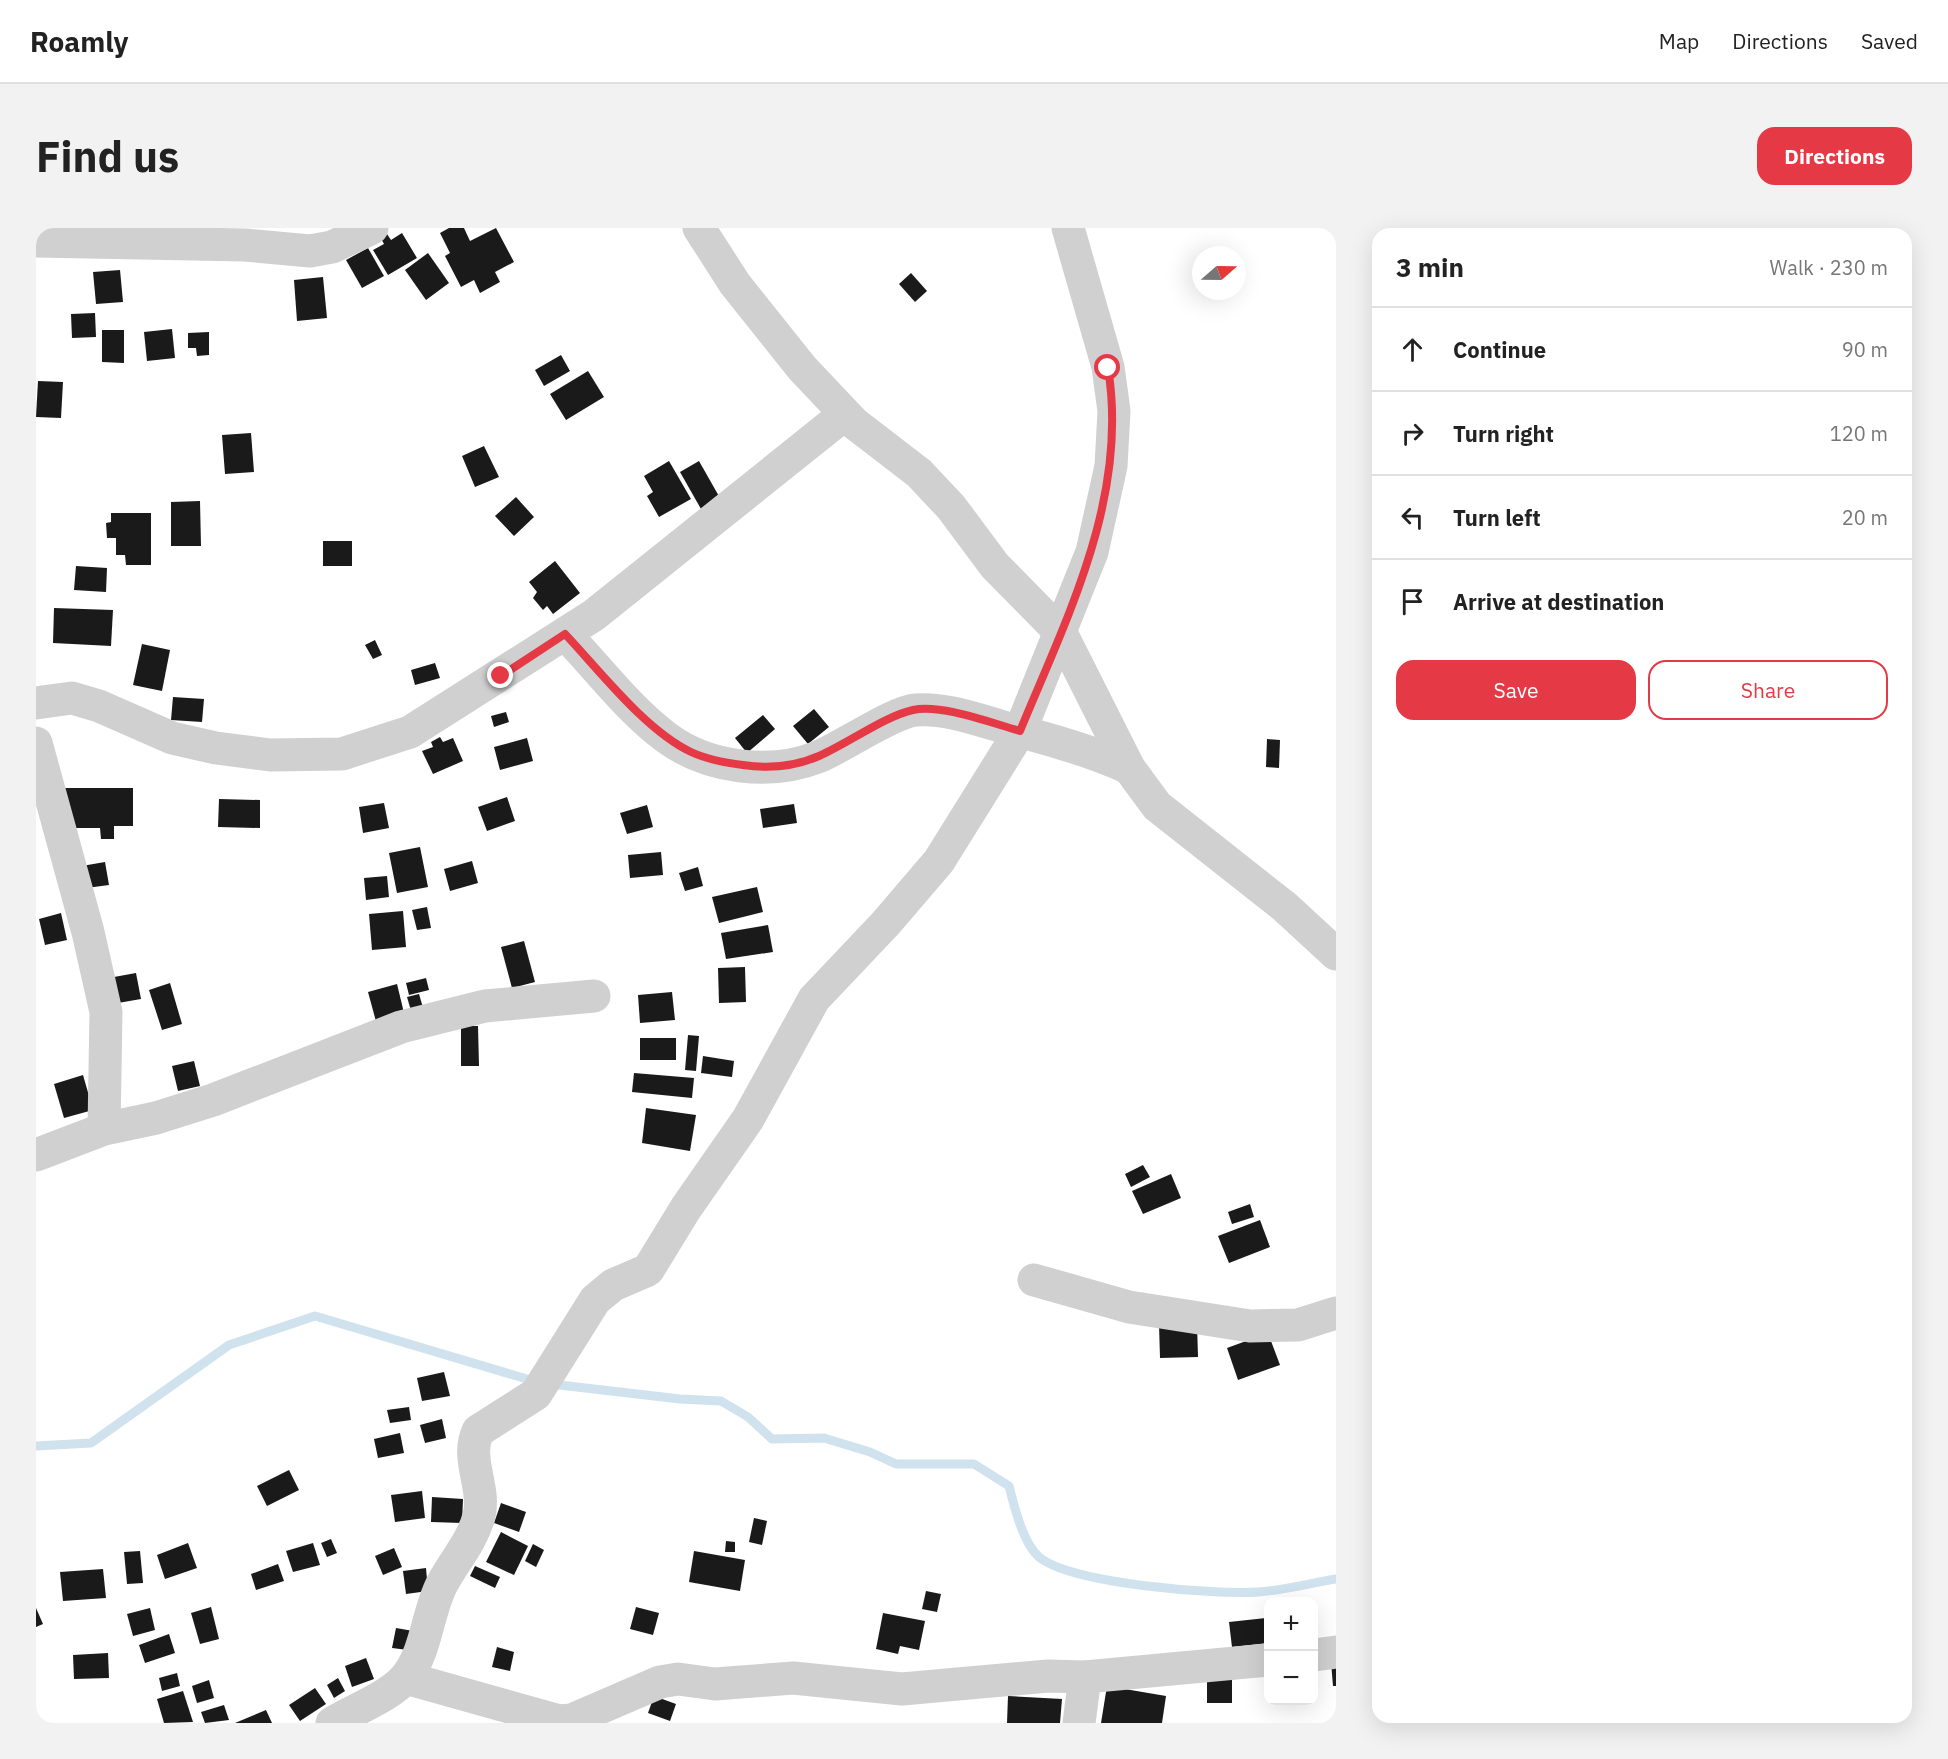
<!DOCTYPE html>
<meta charset="utf-8">
<style>
body{margin:0;font-family:"IBM Plex Sans",sans-serif;background:#f2f2f2;color:#222}
.controls{position:absolute;right:18px;bottom:18px;display:grid;overflow:hidden;border-radius:12px;box-shadow:0 6px 24px #0002}
.controls button{width:54px;height:54px;display:grid;place-items:center;padding:0;border:0;border-bottom:2px solid #e0e0e0;background:#fff;color:#222;font:30px sans-serif}
.compass{position:absolute;left:1156px;top:18px;width:54px;height:54px;border-radius:50%;background:#fff;box-shadow:0 6px 24px #0002;rotate:70deg}
.stop{position:absolute;width:18px;height:18px;margin:-14px;border:4px solid #e63946;border-radius:50%;background:#fff}
.stop.end{background:#e63946;border-color:#fff;box-shadow:0 2px 6px #0008}
.list{margin:0;padding:0;list-style:none}
h2{display:flex;justify-content:space-between;align-items:center;height:78px;margin:0;padding:0 24px;font-size:26px}
h2 small{font-size:20px;font-weight:400;color:#767676}
.list li{display:grid;grid-template-columns:39px 1fr auto;gap:18px;align-items:center;box-sizing:border-box;height:84px;padding:0 24px;border-top:2px solid #e0e0e0}
.list b{display:block;font-size:22px;white-space:nowrap}
.list em{font-size:20px;font-style:normal;color:#767676}
.actions{display:flex;gap:12px;padding:18px 24px}
.actions a{flex:1;padding:14px 0;border:2px solid #e63946;border-radius:18px;text-align:center;font-size:21px;color:#e63946}
.actions .main{background:#e63946;color:#fff}
.icon{flex:none;width:33px;height:33px;fill:none;stroke:currentColor;stroke-width:2;stroke-linecap:round;stroke-linejoin:round}
.map{position:relative;flex:none;width:1300px;height:1495px;overflow:hidden;border-radius:18px}
header{display:flex;align-items:center;gap:36px;box-sizing:border-box;height:84px;padding:0 30px;background:#fff;border-bottom:2px solid #e0e0e0}
header strong{font-size:28px}
nav{display:flex;gap:33px;margin-inline-start:auto;font-size:21px}
.intro{display:flex;align-items:center;justify-content:space-between;box-sizing:border-box;height:144px;padding:0 36px}
h1{margin:0;font-size:42px}
.button{padding:15px 27px;border-radius:18px;background:#e63946;color:#fff;font-size:21px;font-weight:700}
main{display:flex;gap:36px;padding:0 36px}
aside{flex:1;background:#fff;border-radius:18px;box-shadow:0 6px 24px #0002}
.map>svg:first-child{display:block}
</style>
<header>
<strong>Roamly</strong>
<nav><a>Map</a><a>Directions</a><a>Saved</a></nav>
</header>
<div class="intro"><h1>Find us</h1><a class="button">Directions</a></div>
<main>
<div class="map">
<svg width="1300" height="1495" viewBox="0 0 1300 1495">
<rect width="100%" height="100%" fill="#fff"/>
<g fill="none" stroke-linecap="round" stroke-linejoin="round">
<!-- stream -->
<g stroke="#cfe2ee" stroke-width="9">
<path d="M515,1156l129,15 41,2 27,16 24,22 52,-1 46,14 26,12h78l35,22c5,20 14,57 30,71 33,27 176,38 220,35 26,-2 52,-9 77,-13"/>
<path d="M0,1218l55,-3 138,-98 86,-29 222,66"/>
</g>
</g>
<!-- building -->
<g fill="#1a1a1a">
<path d="M413,0h15l6,13 26,-13 18,34 -19,10 5,10 -20,11 -6,-13 -13,7 -16,-31 5,-3 -10,-20z"/>
<path d="M349,3l6,9 11,-7 15,25 -29,17 -15,-25 11,-6 -5,-9z"/>
<path d="M332,20l16,28 -22,12 -16,-28z"/>
<path d="M392,25l21,30 -23,17 -21,-30z"/>
<path d="M84,42l3,32 -27,2 -3,-32z"/>
<path d="M875,45l16,18 -12,11 -16,-18z"/>
<path d="M287,49l4,41 -30,3 -3,-41z"/>
<path d="M59,85l1,24 -24,1 -1,-24z"/>
<path d="M136,101l3,29 -28,3 -3,-29z"/>
<path d="M66,102h22v33l-22,-1z"/>
<path d="M173,104v23l-12,1 -1,-8h-8v-15z"/>
<path d="M525,127l9,16 -26,15 -9,-16z"/>
<path d="M552,143l16,26 -38,23 -16,-26z"/>
<path d="M2,153l25,1 -2,36 -25,-1z"/>
<path d="M215,205l3,39 -29,2 -3,-39z"/>
<path d="M448,218l15,31 -24,10 -13,-31z"/>
<path d="M633,233l22,38 -32,18 -12,-21 6,-4 -9,-16z"/>
<path d="M663,233l21,37 -19,11 -21,-37z"/>
<path d="M480,269l18,20 -20,19 -19,-20z"/>
<path d="M164,273l1,45h-30v-44z"/>
<path d="M75,285h40v52h-25l-1,-10h-9v-17h-9l-1,-15 5,-1z"/>
<rect x="287" y="313" width="29" height="25"/>
<path d="M519,333l25,32 -27,21 -6,-8 -4,4 -10,-12 4,-6 -8,-10z"/>
<path d="M40,338l31,2 -1,24 -32,-2z"/>
<path d="M18,380l59,2 -2,36 -58,-3z"/>
<path d="M339,412l7,15 -9,4 -8,-14z"/>
<path d="M106,416l28,6 -8,41 -29,-6z"/>
<path d="M399,435l5,15 -25,7 -4,-15z"/>
<path d="M137,469l31,2 -2,23 -31,-2z"/>
<path d="M778,481l15,18 -21,17 -15,-18z"/>
<path d="M470,484l3,10 -15,5 -3,-11z"/>
<path d="M727,487l12,14 -28,24 -12,-15z"/>
<path d="M404,509l3,5 10,-4 10,23 -30,13 -11,-23 11,-4 -2,-5z"/>
<path d="M491,510l6,23 -33,9 -6,-23z"/>
<path d="M1231,511l13,1 -1,28 -13,-1z"/>
<path d="M28,560h69v38h-19v13h-13l-1,-11h-36z"/>
<path d="M471,569l8,24 -28,10 -9,-24z"/>
<path d="M183,571l41,1v28l-42,-1z"/>
<path d="M348,575l5,25 -26,5 -4,-26z"/>
<path d="M758,576l3,19 -34,5 -3,-19z"/>
<path d="M611,577l6,22 -26,7 -7,-21z"/>
<path d="M384,619l8,40 -31,6 -8,-40z"/>
<path d="M625,624l2,23 -33,3 -2,-23z"/>
<path d="M436,633l6,22 -28,8 -6,-22z"/>
<path d="M69,634l4,23 -30,4 -3,-22z"/>
<path d="M662,639l5,19 -18,5 -6,-18z"/>
<path d="M351,648l2,21 -23,3 -2,-22z"/>
<path d="M721,659l6,25 -44,11 -7,-26z"/>
<path d="M391,679l4,21 -14,2 -5,-20z"/>
<path d="M367,683l3,36 -34,3 -3,-36z"/>
<path d="M25,685l6,27 -22,5 -6,-26z"/>
<path d="M732,697l5,27 -47,7 -5,-26z"/>
<path d="M488,713l11,41 -23,6 -11,-41z"/>
<path d="M709,739l1,35 -27,1 -1,-35z"/>
<path d="M100,745l5,26 -23,4 -4,-26z"/>
<path d="M390,750l3,12 -20,5 -3,-12z"/>
<path d="M134,755l12,41 -20,6 -13,-40z"/>
<path d="M361,756l8,33 -28,8 -9,-33z"/>
<path d="M636,764l3,28 -35,3 -2,-28z"/>
<path d="M383,766l5,17 -12,3 -5,-17z"/>
<path d="M425,798h17l1,40h-18z"/>
<path d="M652,807l11,1 -3,35 -11,-1z"/>
<rect x="604" y="810" width="36" height="22"/>
<path d="M667,828l31,5 -2,16 -31,-4z"/>
<path d="M158,833l6,25 -22,5 -6,-25z"/>
<path d="M598,845l60,5 -2,20 -60,-6z"/>
<path d="M47,847l10,35 -29,8 -10,-34z"/>
<path d="M610,880l50,7 -6,36 -48,-8z"/>
<path d="M1107,937l7,12 -19,10 -6,-13z"/>
<path d="M1135,946l10,24 -38,16 -11,-23z"/>
<path d="M1214,976l4,13 -22,7 -4,-12z"/>
<path d="M1224,992l10,27 -41,16 -11,-27z"/>
<path d="M1161,1095l1,34 -38,1 -1,-34z"/>
<path d="M1232,1105l12,32 -42,15 -11,-32z"/>
<path d="M408,1144l6,24 -28,5 -5,-23z"/>
<path d="M373,1179l2,13 -21,3 -3,-13z"/>
<path d="M406,1191l4,19 -21,5 -5,-18z"/>
<path d="M364,1205l4,20 -26,5 -4,-19z"/>
<path d="M253,1242l10,20 -32,16 -10,-20z"/>
<path d="M386,1263l3,27 -30,4 -4,-27z"/>
<path d="M396,1269l31,2 -1,24 -31,-1z"/>
<path d="M465,1275l25,9 -7,20 -25,-9z"/>
<path d="M718,1290l13,3 -5,24 -13,-3z"/>
<path d="M465,1304l27,14 -14,29 -28,-13z"/>
<path d="M295,1311l6,14 -10,4 -6,-14z"/>
<path d="M690,1313l9,1v10h-10z"/>
<path d="M152,1315l9,25 -32,11 -8,-24z"/>
<path d="M277,1315l7,22 -27,7 -7,-21z"/>
<path d="M497,1316l11,6 -8,17 -11,-6z"/>
<path d="M358,1320l8,19 -19,8 -8,-19z"/>
<path d="M104,1323l3,32 -16,1 -3,-32z"/>
<path d="M658,1323l51,9 -5,31 -51,-9z"/>
<path d="M242,1336l6,17 -28,9 -5,-16z"/>
<path d="M439,1338l25,11 -5,11 -25,-12z"/>
<path d="M390,1340l2,23 -22,3 -3,-23z"/>
<path d="M67,1341l3,29 -43,3 -3,-29z"/>
<path d="M890,1363l15,3 -4,18 -15,-3z"/>
<path d="M175,1379l8,32 -19,5 -9,-31z"/>
<path d="M600,1379l23,6 -6,22 -23,-6z"/>
<path d="M0,1380l7,16 -7,3z"/>
<path d="M114,1380l5,22 -22,6 -6,-22z"/>
<path d="M847,1385l42,8 -6,29 -19,-4 -2,8 -22,-5z"/>
<path d="M1230,1390l2,25 -36,4 -3,-25z"/>
<path d="M360,1400l23,4 -3,19 -24,-3z"/>
<path d="M133,1406l6,19 -30,10 -6,-18z"/>
<path d="M461,1419l17,5 -4,19 -18,-4z"/>
<path d="M72,1425l1,25 -35,1 -1,-24z"/>
<path d="M330,1430l8,21 -22,8 -7,-21z"/>
<path d="M1300,1433v25h-3l-2,-24z"/>
<path d="M141,1445l3,13 -18,5 -3,-13z"/>
<path d="M1196,1446v29h-25v-28z"/>
<path d="M302,1450l7,13 -11,7 -7,-13z"/>
<path d="M173,1452l5,18 -17,5 -5,-17z"/>
<path d="M1071,1458l59,10 -4,27h-61z"/>
<path d="M279,1460l11,16 -26,17 -11,-16z"/>
<path d="M147,1463l10,31 -29,1 -7,-24z"/>
<path d="M618,1468l22,8 -6,17 -22,-8z"/>
<path d="M972,1468l54,3 -2,24h-53z"/>
<path d="M188,1477l5,15 -24,3 -4,-11z"/>
<path d="M230,1482l6,13h-37z"/>
</g>
<g fill="none" stroke-linecap="round" stroke-linejoin="round">
<!-- minor -->
<g stroke="#d0d0d0" stroke-width="33">
<path d="M663,0l36,56 67,84 52,55 65,50 32,34 44,59 66,67 68,135 28,38 128,101 51,47"/>
<path d="M0,13l209,4 65,6 22,-4 40,-19"/>
<path d="M529,406c33,34 64,76 102,104 41,30 103,38 151,19 25,-10 74,-45 98,-47 28,-2 57,8 84,16 44,12 87,23 129,42"/>
<path d="M0,475l36,-5 27,8 73,32 44,10 54,7 72,-1 68,-22 184,-117 251,-201"/>
<path d="M0,515l52,189 18,80 -2,117"/>
<path d="M0,927l68,-26 52,-11 57,-18 188,-73 84,-21 109,-10"/>
<path d="M998,1052l95,27 121,19 48,-1 38,-12"/>
<path d="M1278,1427l22,-3"/>
<path d="M370,1450l153,43 13,-1 88,-38 18,-3 37,5 78,-6 109,11 146,-13 37,1 183,-17"/>
<path d="M296,1495c21,-13 59,-27 74,-46 21,-26 21,-64 36,-93 12,-23 30,-42 37,-68 7,-29 -14,-57 -1,-85l58,-37 59,-94 18,-15 35,-15 38,-62 62,-89 66,-120 72,-76 53,-62 81,-130 72,-179 19,-86 3,-55 -6,-44 -40,-139"/>
<path d="M1043,1495l6,-46"/>
</g>
</g>
<g fill="none" stroke-linecap="round" stroke-linejoin="round">
<!-- route -->
<path stroke="#e63946" stroke-width="8" d="M465,448l64,-42c35,37 80,96 126,118 15,7 36,11 52,13 27,4 51,2 76,-9 28,-12 66,-40 94,-46 29,-6 78,13 107,21 48,-116 109,-235 88,-363"/>
</g>
</svg>
<div class="controls">
<button>+</button>
<button>−</button>
</div>
<svg class="compass" viewBox="-18 -18 36 36"><path d="M0-13l5 13h-10z" fill="#e53935"/><path d="M0 13l5-13h-10z" fill="#767676"/></svg>
<div class="stop" style="left:1072px;top:140px"></div>
<div class="stop end" style="left:465px;top:448px"></div>
</div>
<aside>
<h2>3 min<small>Walk · 230 m</small></h2>
<ul class="list">
<li><svg class="icon" aria-label="ahead" viewBox="0 0 24 24"><path d="M12 20V5M6 11l6-6 6 6"/></svg><div><b>Continue</b></div><em>90 m</em></li>
<li><svg class="icon" aria-label="right" viewBox="0 0 24 24"><path d="M7 20v-9h11M14 6l5 5-5 5"/></svg><div><b>Turn right</b></div><em>120 m</em></li>
<li><svg class="icon" aria-label="left" viewBox="0 0 24 24"><path d="M17 20v-9H6M10 6l-5 5 5 5"/></svg><div><b>Turn left</b></div><em>20 m</em></li>
<li><svg class="icon" aria-label="arrive" viewBox="0 0 24 24"><path d="M6 21V4h12l-3 4 3 4H6"/></svg><div><b>Arrive at destination</b></div></li>
</ul>
<div class="actions"><a class="main">Save</a><a>Share</a></div>
</aside>
</main>
